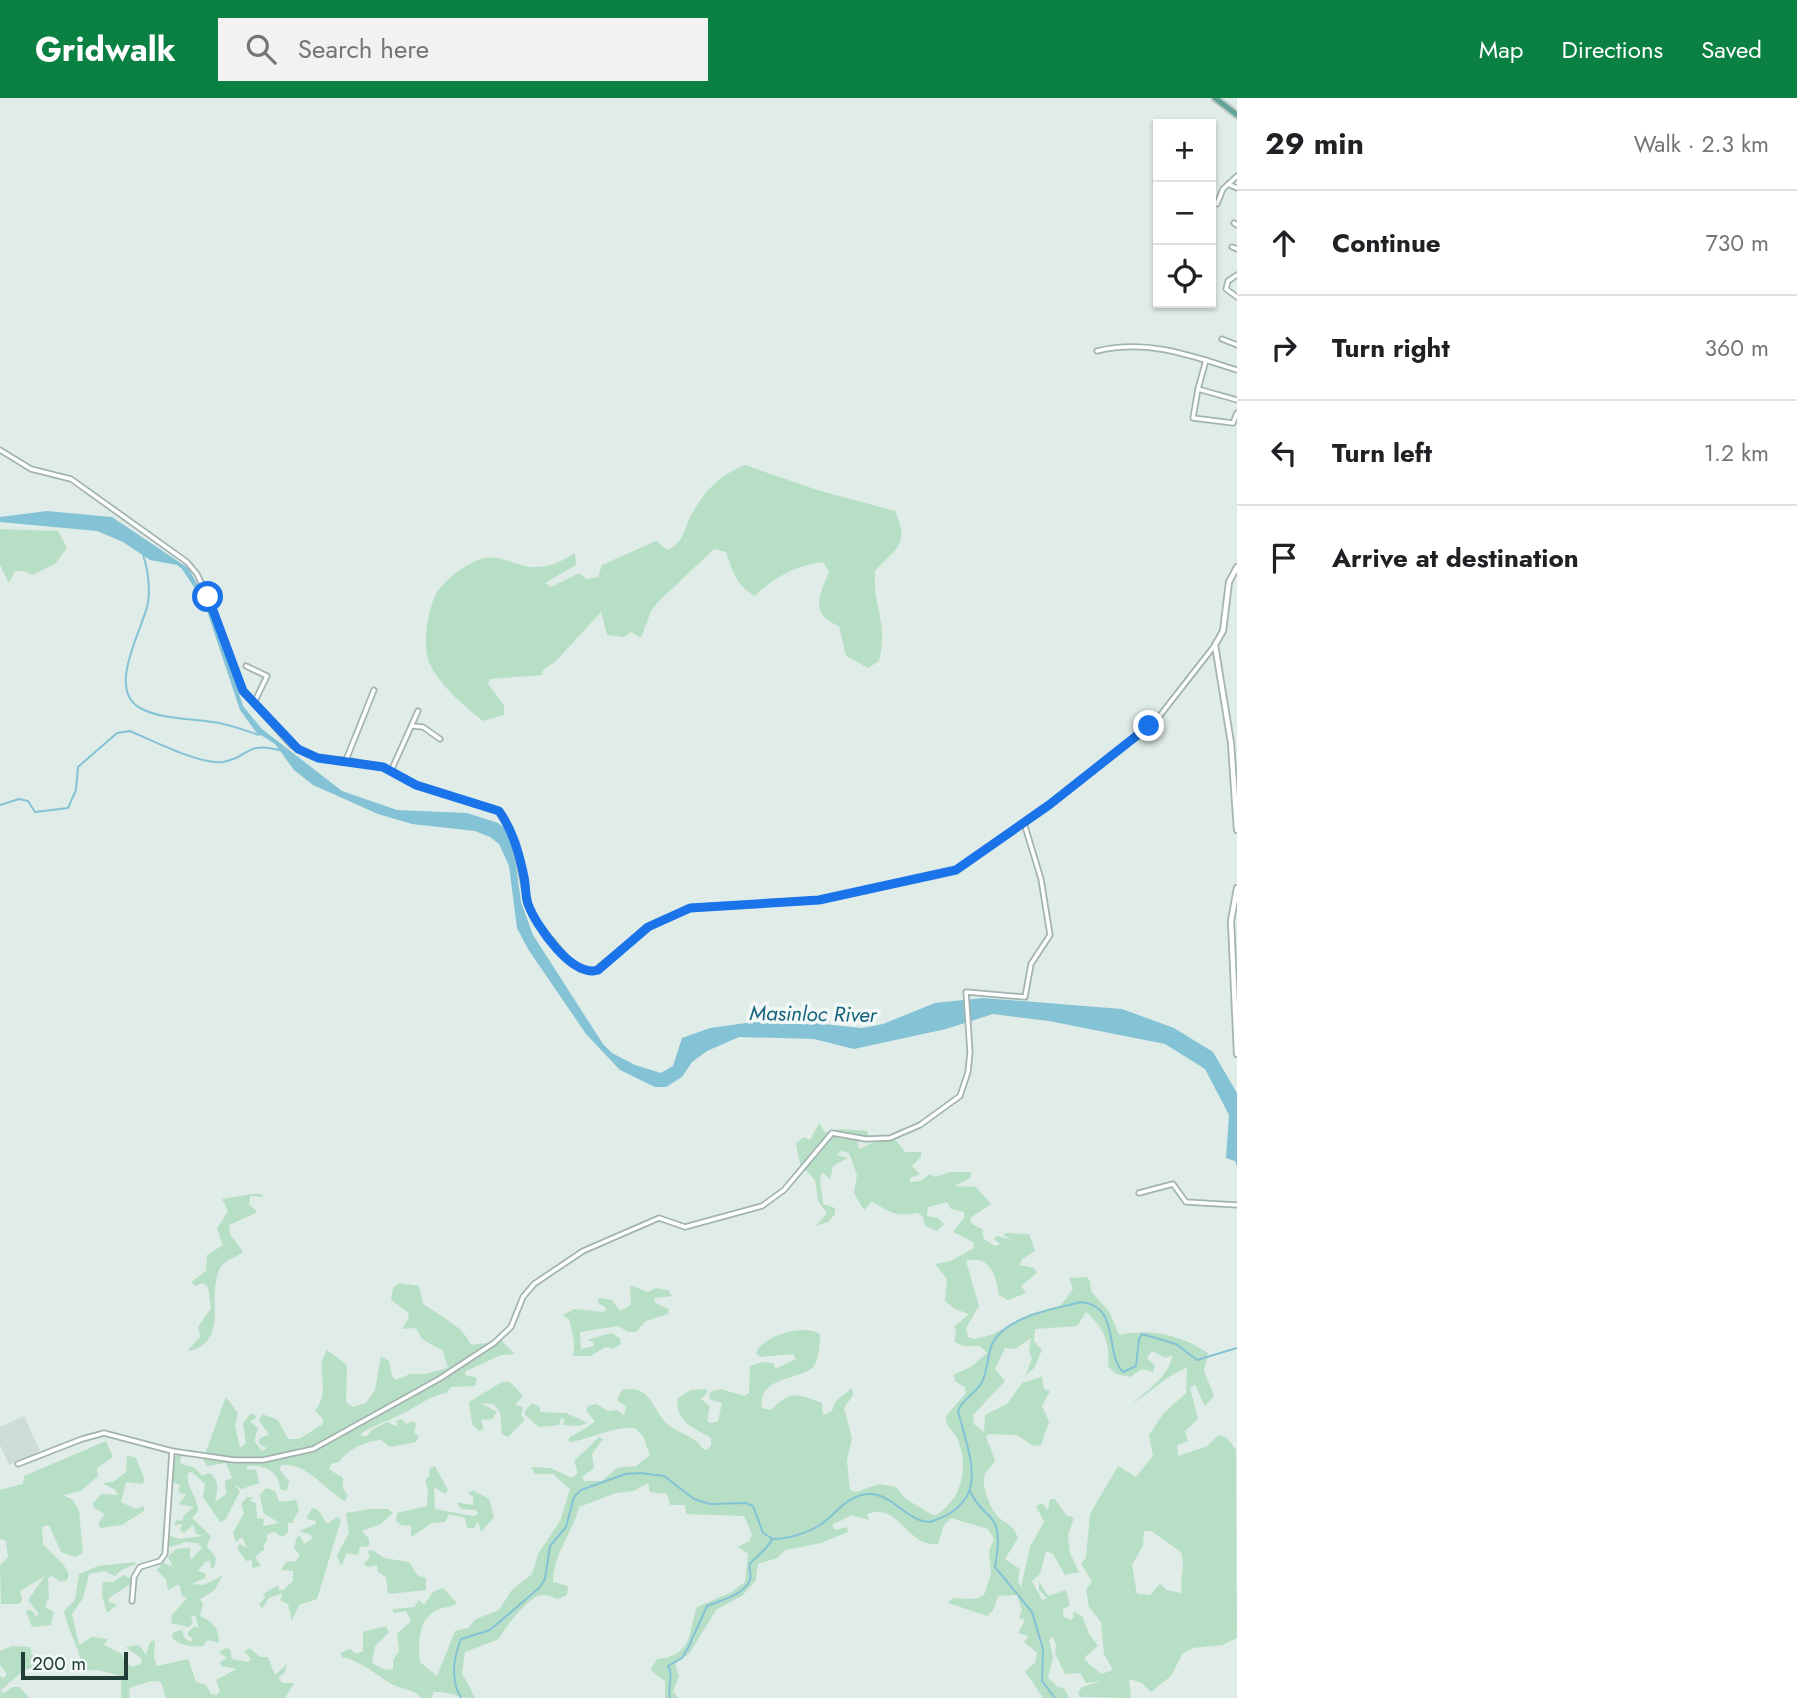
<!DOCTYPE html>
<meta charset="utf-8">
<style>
body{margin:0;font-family:Jost,sans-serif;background:#f2f2f2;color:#202124}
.controls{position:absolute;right:21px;top:21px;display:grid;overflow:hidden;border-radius:0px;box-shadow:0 2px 5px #0004}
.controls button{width:63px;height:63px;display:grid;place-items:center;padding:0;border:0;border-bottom:2px solid #e0e0e0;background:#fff;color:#202124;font:35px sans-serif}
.scale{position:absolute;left:21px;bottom:18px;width:107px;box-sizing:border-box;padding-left:7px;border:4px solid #203d38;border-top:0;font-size:19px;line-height:24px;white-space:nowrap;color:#203d38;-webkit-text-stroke:5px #f1f8f5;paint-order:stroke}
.stop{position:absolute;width:21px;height:21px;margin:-16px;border:5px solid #1a73e8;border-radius:50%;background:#fff}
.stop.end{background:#1a73e8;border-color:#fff;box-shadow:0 2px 7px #0008}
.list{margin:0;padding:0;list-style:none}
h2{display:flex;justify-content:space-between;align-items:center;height:91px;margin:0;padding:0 28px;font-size:30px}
h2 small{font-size:23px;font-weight:400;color:#757577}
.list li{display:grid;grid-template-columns:46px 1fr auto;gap:21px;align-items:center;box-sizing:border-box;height:105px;padding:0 28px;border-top:2px solid #e0e0e0}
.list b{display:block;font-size:26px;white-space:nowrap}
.list em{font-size:23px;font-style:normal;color:#757577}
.icon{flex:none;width:38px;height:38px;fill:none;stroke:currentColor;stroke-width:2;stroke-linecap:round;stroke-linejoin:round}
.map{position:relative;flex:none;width:1237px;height:1600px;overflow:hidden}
header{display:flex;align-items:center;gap:42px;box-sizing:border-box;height:98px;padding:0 35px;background:#0b8043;color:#fff}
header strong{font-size:33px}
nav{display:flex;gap:38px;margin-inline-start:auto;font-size:24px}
.search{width:490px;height:63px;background:#f2f2f2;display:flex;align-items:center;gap:18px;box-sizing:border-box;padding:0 24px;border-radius:0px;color:#757577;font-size:26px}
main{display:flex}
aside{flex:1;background:#fff}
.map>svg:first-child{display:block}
</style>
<header>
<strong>Gridwalk</strong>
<div class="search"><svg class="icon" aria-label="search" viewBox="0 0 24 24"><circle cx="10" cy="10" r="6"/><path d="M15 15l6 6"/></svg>Search here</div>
<nav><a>Map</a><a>Directions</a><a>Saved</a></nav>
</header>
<main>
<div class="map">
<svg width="1237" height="1600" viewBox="0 0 1237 1600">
<rect width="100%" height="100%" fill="#e0ece8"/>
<!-- built -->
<path fill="#cedcd7" d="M24,1318l16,35 -31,14 -9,-20v-18z"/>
<!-- green -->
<g fill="#b7dfc5" fill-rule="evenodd">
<path d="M745,367l72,25 78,21c15,34 2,36 -20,60 -3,36 14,50 4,90l-11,7 -22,-12 -7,-30c-30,-12 -20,-30 -10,-54l-6,-10c-24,2 -51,16 -68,34 -19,-11 -22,-24 -29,-44l-12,-3 -56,53 -7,9 -10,27 -10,-6 -7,5 -17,-2 -6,-23 -45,49 -13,9 -1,5 -52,4 -2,5 16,21v10l-21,6c-19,-15 -44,-36 -54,-59 -7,-18 -1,-52 7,-68 7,-13 29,-29 42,-34 34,-12 45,27 97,-7l1,12 -31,18 6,4 28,-14 8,6 11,-2 4,-12 54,-24 12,9c17,-8 15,-21 24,-36 12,-23 29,-40 53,-49z"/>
<path d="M0,431l58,2 9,17 -12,16 -23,11 -8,-4h-9l-6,12 -9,-18z"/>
<path d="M819,1025l6,9 15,-3 27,2 2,9 -12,2 2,7 16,-7 21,-2 9,12h16v5l-9,9 8,8 -10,4v4l11,-1 9,-7 5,3 16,-5h21l-2,6 -15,8 21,1 15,17 -21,14 2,6 10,5 2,10 11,7 5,-2 -6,-5 3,-3 15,4 -9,-5 2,-2 24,1 6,17 -13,8 -2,6 14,3 3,5 -16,13 5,7 -18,7 -9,-5c-3,-19 -9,-41 -33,-34l13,45 -13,22 2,9 6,2 17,-4 39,-21 31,-9 12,-16 -4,-11 18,-1 3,4 1,10 19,22 9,22c34,-6 59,-1 89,18l-4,18 10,25 -9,10 -10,-21 -5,3 8,31 -13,12 3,10 -11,4 1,11 29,-10 12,-11 8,3 9,12 1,188 -15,7 -29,3 -10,5 -12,23 -20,16 -9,-9 -13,-4 2,19 -51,-1 -2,-4 4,-6 20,-6 -16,2 -6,-10 -15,1 -10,-21 1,-9 -4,-8 -3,4 4,17 -5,21 10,9 6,1 5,10h-26l-18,-27 10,-8 2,-10 -13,-11 5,-6 -11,-3 7,-13 -6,-2 3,-7 -5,-16 -19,1 -5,15 -6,5 -39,-13 5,-5 22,1 9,-4 7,-21 -2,-23 5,-12 -6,-10 -37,-11 -7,7 -6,19c-32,3 -38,-42 -71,-30l2,6 -18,-5 -19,10 4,5 11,-3 1,5 -27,11 -35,7 -9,8 -19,6 -2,16 -13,15 -27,15 -27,44 -14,9 4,13 -6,15 5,7h-13v-17l-15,-11 7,-11c36,-3 31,-26 40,-52l35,-15 13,-10 3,-28 -10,-7 11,-6 3,-7 -8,-18 -58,-2 -1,-9h-15l-3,-11 -17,-2 -2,-9 -14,8 -18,2 -37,14c-7,28 -25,45 -26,75l15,4 -1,9 -9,4c-5,-1 -10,-5 -16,-4 -12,0 -38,33 -43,44l-34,13 -3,21 13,25c-16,0 -28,-7 -41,-6l-3,6h-10c-5,-8 -16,-8 -25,-12 -19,-9 -31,-24 -54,-29l-2,-4 10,-4 6,5 7,-3v-19l23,-6 3,6 -14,14 -3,17 13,7 8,-1v-9l6,-9 -2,-17 14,-13 -5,-10 -13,2v-4l21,-2 5,-7 5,5 9,-13 10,-4 14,15c-7,6 -15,3 -22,8 -17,10 -17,32 -15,51l17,14 18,-45 13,-3 8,-9 23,-9 12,-19 21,-17 6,-20 22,-33 10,-32 -17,-15h-18l-4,-7 20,1 21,10 6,-5 -4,-12 25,-24 4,2 -11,15 2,14 -12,9 2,4h18l15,-13 19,-2 14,-11 -7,-19 -8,-8c-27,-1 -42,11 -66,14v-4l26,-16 -9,-12 2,-4 8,-2 12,7 8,-1 8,5 2,-9 -8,-5v-4l4,-7c29,-6 30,19 44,33 8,8 20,11 29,17 6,4 5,8 11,10l5,-4v-8c-16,-10 -37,-16 -33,-40l13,-8 16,-1v4l-6,6 9,7 -3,15 4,2 7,-2 4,-18 -13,-4 1,-7 11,-3 23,7 5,-3 1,-27 12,-4 12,1 1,6 21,-10 -3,-5 -33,3 -4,-4c6,-17 48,-30 64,-19 0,8 -1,26 -6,32 -11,14 -58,10 -52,42l9,2c20,-20 26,-16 51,-7l1,12 9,-4 3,-9 17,-14 1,7 -9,13 8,30 -5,23 3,29 6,2 23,-8 17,3 10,12 28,17c28,-15 35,-48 24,-76 -4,-10 -13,-12 -12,-24l20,-23 -1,-6 -9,-5 -3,-7 18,-8 16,-14 -7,-7h-17l-9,-4 2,-10 -2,-5 15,-13 -14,-5 -10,-8 2,-22 -12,-15 16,-3 23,-13 -1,-6 -20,-10 11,-14v-6l-13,-3 -4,-7 -19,5 -1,9 11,2 6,6 -7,7 -12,-5 -2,-9 -5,-4c-26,4 -26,-1 -46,-11l-8,8 -10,-17 3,-18 -8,-22 -8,-2 -4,4 11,3 -15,8 -3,13 -7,-6 -3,4 3,27 12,4v6l-7,8 -12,4 11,-13 -9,-12 -3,-21 -15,-16 -4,-21 8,-6 6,3zM1086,1214c18,16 24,30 22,54l8,8 14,3 12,-8 11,3 2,-6 -8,-8 5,-7 14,7 6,-3c-1,20 -27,37 -40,49 15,-9 39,-32 55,-36l-1,25 -22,20 -15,22 4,21 -17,21 -18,-11 -28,48 -4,44 -5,5 11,19 -6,7 3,18 12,15 3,32 9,16 -12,4 -16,-14v-3l13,-11 -9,-12 -7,-18 -9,-4 1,5 -3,3 -8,-4v-7l7,-3 -4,-16 -18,6 -9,-15v9l8,8 -5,2 -10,-19 8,-7 6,-23 7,3 12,21 14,-3 -9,-19 -2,-18 6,-17 -8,-3 -11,-16h-5l-2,11 -6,-7 -6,3 8,16 -14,25 -9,41 -3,-8 2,-11 -15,-10 13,-21c-6,-17 -16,-14 -23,-25 -6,-9 -14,-28 -10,-39 2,-5 8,-8 10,-14l-9,-23 3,-3 28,1 16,11 8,-1 8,-23 -7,-16 8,-15 -6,-2 -2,-12 -20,6 -15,21 -22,11 -1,17 -10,-8 -1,-9 32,-34 -10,-12 10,-21 10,1 16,-11 -2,13 3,8 -7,17 9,-8 8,-18 -8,-9 1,-12 42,-3zM1144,1433h7l30,21c5,16 -2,25 1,41l-15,-3 -7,-6 -10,11 -13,-1 -5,-29 11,-19z"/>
<path d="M251,1096h11l1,3 -13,-1 -1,9 7,5v3l-27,12 1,9 13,18c-9,7 -21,8 -25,21 -10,26 10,66 -27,78l-3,-1 12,-13 -2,-10 13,-19 -3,-21 -5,-4 -8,3 -4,-4 15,-11 1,-16 16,-10 -6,-16 11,-18 -6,-12z"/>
<path d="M399,1185l20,3 4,18c16,11 41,23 48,41l31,-4 13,13 -14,1 -35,16 -1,4 12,3 -2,8 -24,1 -5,6c-15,2 -30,14 -44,21 -14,7 -27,10 -40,19l-1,3h6l6,-7 14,-7 11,5 -2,-6 6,-2 4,5 7,-3 3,3 -2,8 5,5 -3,5 -26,5 -9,-7c-15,1 -33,9 -42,22l-8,2 -2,5 14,9v10l5,8 -3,5c-19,-10 -39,-39 -63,-36l-3,4 10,12 -2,10 -7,-2c-1,-18 -16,-25 -33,-23v4l9,-1 3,14 -17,6 -8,-4 6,6 -14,28 -6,3 -17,-25 2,-13 -13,-12 -4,1c-3,13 10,24 10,38l-6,7 19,18 -4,10 9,12 -2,10 -3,1 -1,-8h-4l-8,10 8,3 -1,4 -13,6 12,1 19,-10 -9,16 -14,8 3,6 -3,11c13,6 19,11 19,27l-11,-3 -5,6c-11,1 -25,0 -31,-9l1,-5 9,-2 2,8 7,4 2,-3 -5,-4v-3l7,-6 4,3 -4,-14 -4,2 2,6 -4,4 -18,-4 1,-8 15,-17 -5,-2 -3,-12 -11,6 -2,-11 -9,-9 6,-7 10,4 -5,-10 8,-8 14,-1v12l12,-12 -4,-5 -12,-1 -15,5 -4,-4 3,-7 9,3 25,-3 -8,-2 -3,-9 -9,8 -4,-3 2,-6 -9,1 4,-5 5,1 2,-6 10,-8 -15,-3 7,-9 -8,-3 2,-7 -10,-4 4,-25 8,-2 -2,9 15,5 7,8 7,-3c9,4 10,17 6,26l2,2 9,-7 -1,-13 7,-3 -6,-15 -19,3 -4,-7 23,-62 12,16 -3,13 5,22 6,-5 -3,-20 8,-10 6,4 -7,5 8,6 -4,13 8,10 5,-3 -8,-4v-5l10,-5 -10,-13 3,-7 16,6 10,19h11l24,-15v-5l-8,-8c18,-23 -2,-41 12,-61l20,15 -1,37 7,5 13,-4 9,-13 6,-34 8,5 3,15 4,4 14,-6h15l23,-6 -5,-17 -21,-12 -6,-11 -14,1 7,-11 -1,-6 -17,-12 2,-12z"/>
<path d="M633,1188l15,6 8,-4 12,2 4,6 -18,2 1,5 14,6 -1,5 -22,7 -10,11h-8l-10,-6 -38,6 1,17 13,-3 -1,-4 -6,-2 24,-7 9,5 1,6 -8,5 -7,-2 -16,9h-17c3,-13 -1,-24 -4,-37l-6,-4 11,-6 30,3 3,-3 -10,-7 2,-4 13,2 8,11 11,-6 -1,-18z"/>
<path d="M502,1284h8l13,14 -8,9 8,2 -2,8 4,5 -17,17 -6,-3 -2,-22 -7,-8 -12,-1 16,9 -5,7 -11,1 3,9 -5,2 -7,-7 -3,-22z"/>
<path d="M532,1305l8,4v5l26,1 22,10 -10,3 -16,-1 3,-5 -4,-2 -2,7 -20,2 -14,-12v-4z"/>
<path d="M106,1343l7,16 -16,11 1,8 -17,15 -18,4 10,5 6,11 4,42 -8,4 -14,-5 -12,-27 -7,2 1,17 20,20 6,10 -2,6 -6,2 -9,-6 -4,2 1,19 -4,10 9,5 -3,13 -19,2 -6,-16 5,-1 5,6 3,-2 -11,-14 17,-24 -25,15 2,9 -3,4h-18l-1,-39 8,-8 -2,-16 -6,-2v-49l23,-6 1,-8z"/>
<path d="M127,1357l9,3 9,22 -3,4 -16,-2 -5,20 15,7 8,-3v5l-22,14 -22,3 -2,-5 7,-9 -11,-6 -1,-5 8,-9 17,1 -4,-6 -12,-6 11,-1 13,-10z"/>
<path d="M435,1368l13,24 -3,4 -11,-7 1,22 39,7 4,-2 -2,-4 -15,-1 -4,-7 16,3v-9l-5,-2 5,-4 16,9 5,18 -13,15 -3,-11 -4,7h-7l-2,-10 -16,-4 -4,8 -13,1 -21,14v-11l-10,-1 -5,-4 1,-8 30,-7 1,-16 -3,-10 4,-3 1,-9z"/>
<path d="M266,1390l9,3 4,11 17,-2 3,10 -7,13h-4v10l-6,4 -8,-5 -7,2v7l-4,5 2,3 -10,8 6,9 -9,2v-8l-6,1 -9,-13 3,-4 7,4 -5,-11 -6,5 -3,-9 11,-20 -3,-9 6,-7h6l-3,4 6,2 1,15 7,1 -1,7 16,-3c-18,-13 -14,-2 -19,-28z"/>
<path d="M312,1410l6,2 9,14 10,-7 4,3 -24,79 -18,6 -7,16 -4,-17 -8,-4 3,-7 -14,5 -7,11 -3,-5 6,-6 -2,-4 15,-9 1,5h4l10,-9v-10l-12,-1 5,-8 10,-1 4,-6 -6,-7 3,-11 3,-1 4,8 8,-5 -1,-4 -12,-4 17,-7v-3l-10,-2z"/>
<path d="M371,1411h17l5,4 -12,11 -19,7 7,8v7l-9,1 -2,8 -11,-2 -6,13 -4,-11 12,-22 -3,-20z"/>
<path d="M372,1452l12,8 25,4 8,13 9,3v12l-38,4 -2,-17 -8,-5 -1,-7 -9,2 -4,-3 6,-7 -2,-6z"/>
<path d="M135,1464l1,2 -15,6 -6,6 -11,-5 -15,3 -6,24 -11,16 7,31 13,-8 16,2 -4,6 18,9 3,8 7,5 9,-3 1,-5 -16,-12 13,-2 7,10 4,-13 5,-2 -1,18 3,8 31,-7 8,23 10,3 5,9 6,1 3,-4 -4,-11 21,-11 -16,-3 -1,-4 7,-4 -8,-6 7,-4 4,1 2,10 16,3 3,-3 -7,-8 6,-3 10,9h8l7,18 12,-11 -2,8 -7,6 5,5h11l-9,15h-119l-5,-16 -10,-1 -22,7 1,10h-9v-22l-23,-6h-16c1,-16 -15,-41 -18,-59l11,-11 4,-26 19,-8z"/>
<path d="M124,1477l6,3 1,6 -21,13 -2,4 9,4 -10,8 -5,-17 1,-14h10z"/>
<path d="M12,1548l18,1 2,8 9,2 8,9 -2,5 -22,-2 -25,22 4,2 9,-6h7l9,11h-29v-22l4,2 3,-4 -7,-9v-14z"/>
</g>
<!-- water -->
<path fill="#84c2d5" d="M47,413l65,6 76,51 22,38 33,100 19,23 80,62 55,19 70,3 31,10 8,6 7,15 8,58 12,33 70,109 9,9 23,12 26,8 12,-7 9,-28 28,-10 65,-9 87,9 21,-4 52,-21 48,-5 139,11 52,19 39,24 24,41v73l-2,-5 -9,-3 3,-43 -24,-46 -40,-25 -116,-23 -56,-7 -47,15 -92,20 -40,-10 -75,-2 -32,14 -15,11 -10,15 -16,10h-11l-35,-17 -34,-36 -58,-85 -11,-21 -8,-62 -10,-22 -9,-7 -15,-6 -63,-7 -34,-10 -65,-29 -19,-15 -19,-26 -19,-12 -16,-22 -36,-108 -22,-33 -5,-4 -27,-5 -27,-18 -26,-11 -97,-9v-5z"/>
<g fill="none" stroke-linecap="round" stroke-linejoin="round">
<!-- stream -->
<g stroke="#84c2d5" stroke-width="2">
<path d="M143,457c5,15 7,33 5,48 -5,26 -42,86 -8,105 23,12 48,10 73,14 16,2 31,8 46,13"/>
<path d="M0,707l19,-6 9,2 7,11 33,-4 8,-18 2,-23 39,-34 13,-2c21,9 70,34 93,31 26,-4 22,-21 56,-12"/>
<path d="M970,1393c8,18 17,20 24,31 7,13 3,32 1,45l37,45 11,37 -1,32 13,17"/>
<path d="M461,1600c-11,-19 -8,-39 0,-59l29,-9 49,-42 6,-9 5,-33 16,-19 8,-30 7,-7 44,-16 15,-1 24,3 30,23 16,5 36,-1 7,3 10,27 10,6c15,0 34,-6 47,-14 16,-11 29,-32 51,-31 24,2 35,27 59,28 62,-19 40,-64 28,-111 5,-13 18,-17 24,-29 6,-12 5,-26 10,-38 14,-28 62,-35 89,-42 40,4 23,51 42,70l13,-6 3,-27 3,-5 34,10 21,16 40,-12"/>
<path d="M670,1600c-3,-12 4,-22 -2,-32l14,-8 6,-10 19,-42c14,-6 37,-11 43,-26 2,-6 -2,-11 0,-16 3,-6 16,-12 22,-25"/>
</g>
<defs>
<g id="minor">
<path d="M1228,86l9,4"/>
<path d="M1217,106l6,-15 14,-13"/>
<path d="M1234,125l3,2"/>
<path d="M1232,149l5,2"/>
<path d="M1237,177l-9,6 -2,8 11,8"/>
<path d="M1222,241l15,6"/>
<path d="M1097,253c50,-12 92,4 140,19"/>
<path d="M1206,262l-8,29 39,11"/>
<path d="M1198,291l-5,29 40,5 4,-10"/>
<path d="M0,352l31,19 40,10 116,83 10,12 15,31 31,86 48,54 27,13 28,2 37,7 33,18 83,26 15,27 13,63 8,19 34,41 11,8 13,3 55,-45 42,-19 129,-8 137,-30 93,-65 109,-87 57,-73"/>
<path d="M246,568l21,10 -12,25"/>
<path d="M412,628l11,1 17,12"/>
<path d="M346,662l28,-70"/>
<path d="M391,673l27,-60"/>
<path d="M1139,1095l34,-9 13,18 51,3"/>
<path d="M18,1366l64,-25 22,-6 68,18 62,9h29l50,-11 126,-70 55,-36 17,-16 12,-30 11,-13 49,-33 76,-33 26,9 77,-21 22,-16 48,-57 34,6 24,-1 30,-13 40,-29 8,-24 2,-20 -4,-60 59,5 6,-33 19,-29 -9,-56 -17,-56"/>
<path d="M132,1503l2,-24 6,-10 20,-6 5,-7 7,-103"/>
</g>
<g id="tertiary">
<path d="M1237,469l-8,15 -6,49 -8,14 16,98 6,87"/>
<path d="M1237,790l-6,33 6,133"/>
</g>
<path id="primary" d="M1215,0l22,17"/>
</defs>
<!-- minor casing -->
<use href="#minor" stroke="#a3b4b0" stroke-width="7"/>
<!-- tertiary casing -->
<use href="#tertiary" stroke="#a3b4b0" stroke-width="8"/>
<!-- primary casing -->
<use href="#primary" stroke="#c1c9c7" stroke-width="9"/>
<!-- minor -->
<use href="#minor" stroke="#fff" stroke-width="3.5"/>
<!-- tertiary -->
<use href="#tertiary" stroke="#fff" stroke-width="4.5"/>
<!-- primary -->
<use href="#primary" stroke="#62a499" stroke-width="5"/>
</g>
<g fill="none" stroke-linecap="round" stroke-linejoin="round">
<!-- route -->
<path stroke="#1a73e8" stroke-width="9" d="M208,499l35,94 55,58 20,9 65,9 33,18 83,26c14,20 20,42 25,66 2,9 1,18 4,27 8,22 44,74 70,66l50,-43 42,-19 129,-8 137,-30 93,-65 100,-79"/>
</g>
<g text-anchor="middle" stroke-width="7" stroke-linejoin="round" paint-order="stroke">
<!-- water labels -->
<g font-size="21" font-style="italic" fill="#16637d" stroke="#f1f8f5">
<text transform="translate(813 916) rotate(1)" y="7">Masinloc River</text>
</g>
</g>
</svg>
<div class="controls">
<button>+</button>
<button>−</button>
<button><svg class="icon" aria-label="locate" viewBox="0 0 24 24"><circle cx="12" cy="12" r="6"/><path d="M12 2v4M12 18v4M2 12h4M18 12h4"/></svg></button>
</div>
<div class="scale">200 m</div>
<div class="stop" style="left:208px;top:499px"></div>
<div class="stop end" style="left:1149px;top:628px"></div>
</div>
<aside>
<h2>29 min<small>Walk · 2.3 km</small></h2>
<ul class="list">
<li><svg class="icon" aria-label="ahead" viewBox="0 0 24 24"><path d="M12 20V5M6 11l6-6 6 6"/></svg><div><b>Continue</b></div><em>730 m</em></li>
<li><svg class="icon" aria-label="right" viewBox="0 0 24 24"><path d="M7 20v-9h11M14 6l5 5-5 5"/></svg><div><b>Turn right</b></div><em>360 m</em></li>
<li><svg class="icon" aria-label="left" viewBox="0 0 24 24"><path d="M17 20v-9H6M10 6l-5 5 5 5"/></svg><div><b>Turn left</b></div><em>1.2 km</em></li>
<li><svg class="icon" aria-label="arrive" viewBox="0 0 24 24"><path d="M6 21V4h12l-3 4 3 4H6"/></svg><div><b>Arrive at destination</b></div></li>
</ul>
</aside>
</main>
